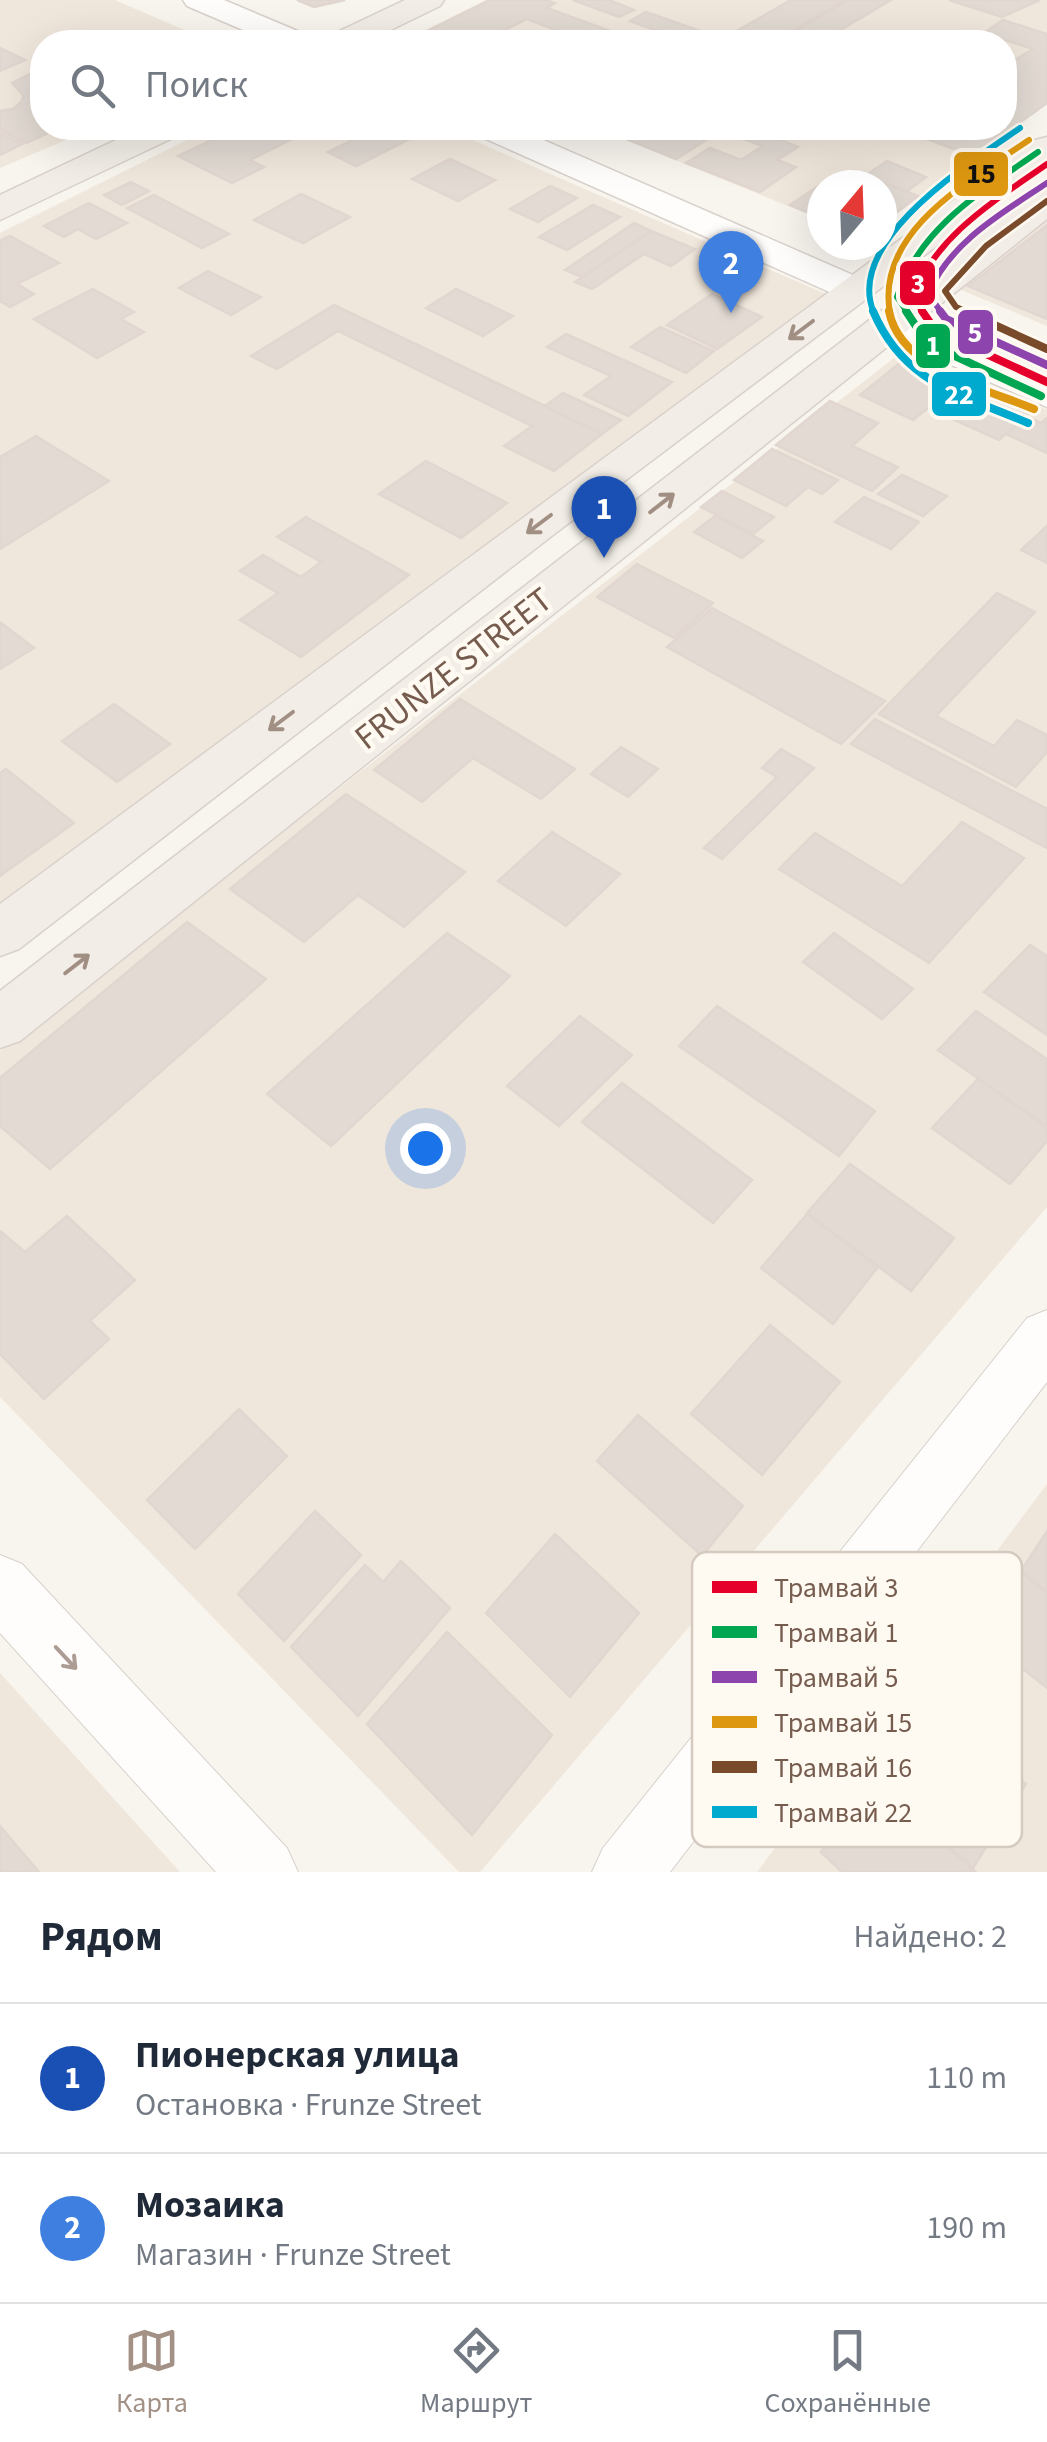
<!DOCTYPE html>
<html lang="ru">
<meta charset="utf-8">
<style>
body{margin:0;font-family:"Source Sans 3",sans-serif;background:#f6f6f7;color:#1f2937}
.compass{position:absolute;left:807px;top:170px;width:90px;height:90px;border-radius:50%;background:#fff;box-shadow:0 10px 40px #0002;rotate:19deg}
.you{position:absolute;left:425px;top:1148px;width:35px;height:35px;margin:-25px;border:8px solid #fff;border-radius:50%;background:#1a73e8;box-shadow:0 0 0 15px #1a73e833}
.badge{display:grid;place-items:center;width:65px;height:65px;border-radius:50%;background:#a49186;color:#fff;font-size:32px;font-weight:700}
.pin{position:absolute;translate:-50% -82px;filter:drop-shadow(0 2px 5px #0008)}
.pin::after{content:'';position:absolute;top:52px;width:35px;height:30px;background:inherit;clip-path:polygon(0 0,100% 0,50% 100%)}
.list{margin:0;padding:0;list-style:none}
h2{display:flex;justify-content:space-between;align-items:center;height:130px;margin:0;padding:0 40px;font-size:42px}
h2 small{font-size:32px;font-weight:400;color:#747a83}
.list li{display:grid;grid-template-columns:65px 1fr auto;gap:30px;align-items:center;box-sizing:border-box;height:150px;padding:0 40px;border-top:2px solid #e0e1e3}
.list b{display:block;font-size:38px;white-space:nowrap}
.list p{margin:0;font-size:32px;white-space:nowrap;color:#747a83}
.list em{font-size:32px;font-style:normal;color:#747a83}
.icon{flex:none;width:55px;height:55px;fill:none;stroke:currentColor;stroke-width:2;stroke-linecap:round;stroke-linejoin:round}
.map{position:relative;flex:none;width:1047px;height:1872px;overflow:hidden}
.search{position:absolute;background:#fff;box-shadow:0 10px 40px #0002;left:30px;right:30px;top:30px;height:110px;display:flex;align-items:center;gap:25px;box-sizing:border-box;padding:0 35px;border-radius:40px;color:#747a83;font-size:38px}
.sheet{height:430px;background:#fff}
nav{display:flex;justify-content:space-around;align-items:center;box-sizing:border-box;height:140px;border-top:2px solid #e0e1e3;background:#fff;font-size:28px;color:#747a83}
nav a{display:grid;justify-items:center;gap:5px}
nav .on{color:#a49186}
.map>svg:first-child{display:block}
</style>
<div class="map">
<svg width="1047" height="1872" viewBox="0 0 1047 1872">
<rect width="100%" height="100%" fill="#f8f4ee"/>
<!-- residential -->
<g fill="#f0e7dc">
<path d="M0,0h115l97,42h-170v86h52l-94,40z"/>
<path d="M486,0h561v104l-165,120v-39h-60v35l-225,-92h407v-86h-603z"/>
<path d="M211,128h234l383,167 -828,614v-676z"/>
<path d="M1047,215v111l-95,-40z"/>
<path d="M907,348l140,62v797l-567,665h-21l-459,-475v-346z"/>
<path d="M1047,1484v388h-290z"/>
<path d="M0,1673l180,199h-180z"/>
</g>
<!-- building -->
<g fill="#e2dad3" stroke="#e1d7d0" stroke-width="2.5">
<path d="M297,0h48l-31,7z"/>
<path d="M490,0h56l9,3 -8,5 93,34h-84l13,-7 -42,-16 -34,17 17,6h-105z"/>
<path d="M573,0h36l25,10 -15,7z"/>
<path d="M791,0h55l-73,42 -49,-4z"/>
<path d="M849,0h42l-71,42h-44z"/>
<path d="M949,0h91l-38,17z"/>
<path d="M646,12l85,30h-43l-58,-21z"/>
<path d="M1003,20l44,14v69l-74,53 -60,-22 10,-6h81v-61l29,-18 -49,-16z"/>
<path d="M0,48l25,12 -25,11z"/>
<path d="M42,68v60h17l-33,15 -26,-13v-19l13,-2 8,-7 3,-6 -12,-13z"/>
<path d="M237,128h27l26,12 -40,20 14,7 -32,16 -54,-27z"/>
<path d="M357,128h61l7,3 -69,35 -28,-14 25,-12 -11,-5z"/>
<path d="M616,128h86l15,5 -41,26 -67,-27z"/>
<path d="M765,128h27l-16,10 22,9 -21,13 19,7 -36,25 -74,-29 24,-15 31,12 22,-14 -17,-6z"/>
<path d="M0,133l22,11 -22,11z"/>
<path d="M450,159l45,21 -37,21 -46,-22z"/>
<path d="M887,161l39,16 -20,15 -41,-16z"/>
<path d="M854,171l64,25 -21,16 -15,-6v-21h-48z"/>
<path d="M131,182l18,9 -27,14 -18,-10z"/>
<path d="M823,183l4,2h-5v33l-32,-13z"/>
<path d="M550,186l27,12 -39,24 -28,-13z"/>
<path d="M301,194l49,23 -47,26 -49,-23z"/>
<path d="M154,195l75,39 -27,14 -75,-40z"/>
<path d="M89,203l38,20 -31,16 -18,-10 -14,8 -20,-11z"/>
<path d="M593,205l27,12 -53,33 -28,-13z"/>
<path d="M634,223l17,8 -69,46 -17,-7z"/>
<path d="M1047,225v94l-79,-33z"/>
<path d="M651,231l44,18 -24,17 -27,-12 -52,35 -17,-7z"/>
<path d="M10,236l49,27 -42,21 17,10 -24,13 -10,-6v-60z"/>
<path d="M208,271l53,26 -30,18 -52,-27z"/>
<path d="M93,289l41,23 -13,7 23,13 -47,26 -63,-39z"/>
<path d="M456,289l57,27 -30,20 -57,-28z"/>
<path d="M712,294l50,23 -45,32 -50,-24z"/>
<path d="M334,305l211,101 57,28 -48,37 -50,-25 28,-20 -194,-95 -61,38 -26,-13z"/>
<path d="M660,327l54,24 -28,22 -55,-26z"/>
<path d="M566,334l106,48 -44,34 -44,-21 27,-19 -64,-29z"/>
<path d="M911,354l124,54 -36,32 -71,-32 -15,12 -53,-25z"/>
<path d="M563,393l58,27 -19,14 -57,-28z"/>
<path d="M830,401l48,22 -26,23 46,21 -26,24 -96,-46z"/>
<path d="M1027,417l14,6 6,-5v35l-41,-19z"/>
<path d="M36,436l73,45 -109,68v-92z"/>
<path d="M772,449l66,31 -16,14 -14,-7 -22,19 -52,-26z"/>
<path d="M426,461l81,42 -46,35 -82,-44z"/>
<path d="M902,475l45,21 -24,20 -45,-22z"/>
<path d="M722,491l52,26 -21,17 -52,-27z"/>
<path d="M864,497l55,25 -28,27 -56,-27z"/>
<path d="M715,516l48,25 -21,17 -48,-26z"/>
<path d="M306,517l103,58 -108,82 -61,-37 38,-27 -38,-22 23,-16 38,22 20,-15 -44,-25z"/>
<path d="M1047,526v37l-26,-13z"/>
<path d="M637,564l76,39 -39,35 -77,-41z"/>
<path d="M997,593l38,19 -99,104 58,30 23,-26 30,15v17l-31,35 -137,-73z"/>
<path d="M712,608l173,93 -44,43 -174,-97z"/>
<path d="M0,622l34,26 -34,21z"/>
<path d="M460,699l115,70 -34,30 -68,-41 -51,44 -48,-32z"/>
<path d="M114,704l56,40 -53,38 -55,-41z"/>
<path d="M875,719l172,90v39l-196,-104z"/>
<path d="M621,747l37,22 -30,28 -37,-23z"/>
<path d="M781,749l33,19 -92,91 -18,-11 73,-71 -15,-9z"/>
<path d="M6,769l68,54 -74,53v-103z"/>
<path d="M346,794l119,78 -61,55 -46,-32 -54,47 -74,-53z"/>
<path d="M962,822l62,36 -95,105 -150,-94 36,-36 87,53z"/>
<path d="M552,832l68,42 -54,52 -68,-45z"/>
<path d="M187,922l79,57 -216,190 -50,-43v-48z"/>
<path d="M447,933l63,43 -179,170 -64,-52z"/>
<path d="M834,933l79,56 -31,30 -79,-57z"/>
<path d="M1030,945l17,11v79l-63,-43z"/>
<path d="M717,1006l158,105 -36,45 -160,-110z"/>
<path d="M976,1011l71,48v68l-109,-77z"/>
<path d="M580,1016l52,39 -73,71 -52,-40z"/>
<path d="M978,1079l69,48v14l-37,43 -78,-56z"/>
<path d="M622,1083l130,97 -39,43 -131,-101z"/>
<path d="M850,1164l104,74 -43,53 -104,-78z"/>
<path d="M807,1214l71,53 -45,57 -72,-56z"/>
<path d="M67,1216l68,64 -45,41 19,18 -65,60 -44,-45v-123l25,21z"/>
<path d="M770,1325l70,57 -78,93 -71,-61z"/>
<path d="M239,1409l48,47 -92,93 -48,-49z"/>
<path d="M638,1415l105,91 -41,50 -105,-95z"/>
<path d="M315,1511l46,44 -77,86 -46,-47z"/>
<path d="M1047,1531v61l-26,-21z"/>
<path d="M555,1534l84,79 -69,84 -84,-84z"/>
<path d="M401,1561l49,47 -92,108 -67,-69 74,-82 18,17z"/>
<path d="M1019,1571l28,22v95l-68,-54z"/>
<path d="M447,1632l105,103 -80,100 -105,-111z"/>
<path d="M926,1698l100,86 -53,84 -101,-90z"/>
<path d="M870,1778l106,94h-134l-21,-20z"/>
<path d="M0,1826l39,46h-39z"/>
</g>
<g fill="none" stroke-linecap="round" stroke-linejoin="round">
<defs>
<g id="street">
<path d="M1047,1310v72l-377,490h-78l11,-24 424,-530z"/>
<path d="M0,1555l22,9 265,284 11,24h-82l-216,-239z"/>
</g>
<g id="secondary">
<path d="M183,0h41l83,35 5,7h-41l-84,-36z"/>
<path d="M473,128h43l353,154 6,8 -6,8h-26l-366,-163z"/>
<path d="M890,312l157,68v27l-171,-75 -5,-8 5,-8z"/>
</g>
<g id="primary">
<path d="M405,0h39l-4,6 -74,36h-40l5,-7z"/>
<path d="M141,128h43l-5,7 -179,85v-25z"/>
<path d="M1047,137v26l-494,372 -534,414 -19,7v-52l1035,-764z"/>
<path d="M1047,190v29l-1027,822 -20,7v-57l1034,-798z"/>
</g>
</defs>
<!-- street casing -->
<use href="#street" stroke="#d7d1cc" stroke-width="2"/>
<!-- secondary casing -->
<use href="#secondary" stroke="#d8d1ca" stroke-width="3"/>
<!-- primary casing -->
<use href="#primary" stroke="#d9d1cb" stroke-width="3"/>
<!-- street -->
<use href="#street" fill="#fefdfc" fill-rule="evenodd"/>
<!-- secondary -->
<use href="#secondary" fill="#fefdfc" fill-rule="evenodd"/>
<!-- primary -->
<use href="#primary" fill="#f2eee7" fill-rule="evenodd"/>
<defs>
<path id="tram-1-far1" d="M924,313l-12,-16c26,-63 81,-95 135,-133"/>
<path id="tram-1" d="M922,311l14,20 111,51"/>
<path id="tram-2-far1" d="M908,313l-11,-16c23,-70 84,-105 141,-145"/>
<path id="tram-2" d="M906,311l21,32 114,53"/>
<path id="tram-3-far1" d="M942,313l-14,-19c23,-53 73,-80 119,-111"/>
<path id="tram-3" d="M940,311l6,8 101,46"/>
<path id="tram-4-far1" d="M890,313c-15,-82 81,-133 139,-173"/>
<path id="tram-4" d="M889,311c11,59 98,78 145,98"/>
<path id="tram-5-far1" d="M970,313l-14,-6 -11,-16 41,-45 61,-45"/>
<path id="tram-5" d="M964,311l83,38"/>
<path id="tram-6-far1" d="M874,313c-31,-72 97,-151 146,-185"/>
<path id="tram-6" d="M873,311c31,73 88,83 155,112"/>
</defs>
<!-- tram-1-far1 casing -->
<use href="#tram-1-far1" stroke="#fef9f1" stroke-width="11"/>
<!-- tram-1 casing -->
<use href="#tram-1" stroke="#fef9f1" stroke-width="14"/>
<!-- tram-2-far1 casing -->
<use href="#tram-2-far1" stroke="#fef9f1" stroke-width="11"/>
<!-- tram-2 casing -->
<use href="#tram-2" stroke="#fef9f1" stroke-width="14"/>
<!-- tram-3-far1 casing -->
<use href="#tram-3-far1" stroke="#fef9f1" stroke-width="11"/>
<!-- tram-3 casing -->
<use href="#tram-3" stroke="#fef9f1" stroke-width="14"/>
<!-- tram-4-far1 casing -->
<use href="#tram-4-far1" stroke="#fef9f1" stroke-width="11"/>
<!-- tram-4 casing -->
<use href="#tram-4" stroke="#fef9f1" stroke-width="14"/>
<!-- tram-5-far1 casing -->
<use href="#tram-5-far1" stroke="#fef9f1" stroke-width="11"/>
<!-- tram-5 casing -->
<use href="#tram-5" stroke="#fef9f1" stroke-width="14"/>
<!-- tram-6-far1 casing -->
<use href="#tram-6-far1" stroke="#fef9f1" stroke-width="11"/>
<!-- tram-6 casing -->
<use href="#tram-6" stroke="#fef9f1" stroke-width="14"/>
<!-- tram-1-far1 -->
<use href="#tram-1-far1" stroke="#e4002b" stroke-width="6"/>
<!-- tram-1 -->
<use href="#tram-1" stroke="#e4002b" stroke-width="8"/>
<!-- tram-2-far1 -->
<use href="#tram-2-far1" stroke="#00a651" stroke-width="6"/>
<!-- tram-2 -->
<use href="#tram-2" stroke="#00a651" stroke-width="8"/>
<!-- tram-3-far1 -->
<use href="#tram-3-far1" stroke="#8e44ad" stroke-width="6"/>
<!-- tram-3 -->
<use href="#tram-3" stroke="#8e44ad" stroke-width="8"/>
<!-- tram-4-far1 -->
<use href="#tram-4-far1" stroke="#dd9710" stroke-width="6"/>
<!-- tram-4 -->
<use href="#tram-4" stroke="#dd9710" stroke-width="8"/>
<!-- tram-5-far1 -->
<use href="#tram-5-far1" stroke="#7a4b2a" stroke-width="6"/>
<!-- tram-5 -->
<use href="#tram-5" stroke="#7a4b2a" stroke-width="8"/>
<!-- tram-6-far1 -->
<use href="#tram-6-far1" stroke="#00a9ce" stroke-width="6"/>
<!-- tram-6 -->
<use href="#tram-6" stroke="#00a9ce" stroke-width="8"/>
</g>
<!-- one-way arrows -->
<defs><path id="oneway-shaft" d="M-6 0H5M1.5-3L5.5 0L1.5 3" fill="none" stroke-width="1.6" stroke-linecap="round" stroke-linejoin="round" transform="scale(2.5)"/></defs>
<g stroke="#a18f84">
<use href="#oneway-shaft" transform="translate(801 330) rotate(143)"/>
<use href="#oneway-shaft" transform="translate(662 503) rotate(-38)"/>
<use href="#oneway-shaft" transform="translate(539 524) rotate(143)"/>
<use href="#oneway-shaft" transform="translate(281 721) rotate(143)"/>
<use href="#oneway-shaft" transform="translate(77 964) rotate(-38)"/>
</g>
<use stroke="#ac9c94" href="#oneway-shaft" transform="translate(66 1658) rotate(47)"/>
<g text-anchor="middle" stroke-width="9" stroke-linejoin="round" paint-order="stroke">
<!-- street labels -->
<g font-size="35" fill="#765c4e" stroke="#fef9f1">
<text transform="translate(453 668) rotate(-38)" y="12">FRUNZE STREET</text>
</g>
</g>
<!-- legend -->
<rect x="692" y="1552" width="330" height="295" rx="15" fill="#fef9f1" stroke="#d5cac0" stroke-width="2.5"/>
<rect x="712" y="1581" width="45" height="12" fill="#e4002b"/>
<rect x="712" y="1626" width="45" height="12" fill="#00a651"/>
<rect x="712" y="1671" width="45" height="12" fill="#8e44ad"/>
<rect x="712" y="1716" width="45" height="12" fill="#dd9710"/>
<rect x="712" y="1761" width="45" height="12" fill="#7a4b2a"/>
<rect x="712" y="1806" width="45" height="12" fill="#00a9ce"/>
<g font-size="28" fill="#765c4e">
<text x="774" y="1597">Трамвай 3</text>
<text x="774" y="1642">Трамвай 1</text>
<text x="774" y="1687">Трамвай 5</text>
<text x="774" y="1732">Трамвай 15</text>
<text x="774" y="1777">Трамвай 16</text>
<text x="774" y="1822">Трамвай 22</text>
</g>
<g stroke="#fef9f1" stroke-width="4">
<rect x="952" y="150" width="58" height="48" rx="10" fill="#dd9710"/>
<rect x="898" y="259" width="39" height="48" rx="10" fill="#e4002b"/>
<rect x="956" y="308" width="39" height="48" rx="10" fill="#8e44ad"/>
<rect x="914" y="322" width="38" height="48" rx="10" fill="#00a651"/>
<rect x="930" y="370" width="58" height="48" rx="10" fill="#00a9ce"/>
</g>
<g font-size="28" text-anchor="middle" font-weight="bold" fill="#fff">
<text x="918" y="293">3</text>
<text x="975" y="342">5</text>
<text x="933" y="355">1</text>
<text x="959" y="404">22</text>
</g>
<g font-size="28" text-anchor="middle" font-weight="bold" fill="#111">
<text x="981" y="183">15</text>
</g>
</svg>
<svg class="compass" viewBox="-18 -18 36 36"><path d="M0-13l5 13h-10z" fill="#e53935"/><path d="M0 13l5-13h-10z" fill="#747a83"/></svg>
<div class="you"></div>
<div class="pin badge" style="left:604px;top:558px;background:#1a4fb4">1</div>
<div class="pin badge" style="left:731px;top:313px;background:#3f7fe0">2</div>
<div class="search"><svg class="icon" aria-label="search" viewBox="0 0 24 24"><circle cx="10" cy="10" r="6"/><path d="M15 15l6 6"/></svg>Поиск</div>
</div>
<section class="sheet">
<h2>Рядом<small>Найдено: 2</small></h2>
<ul class="list">
<li><span class="badge" style="background:#1a4fb4">1</span><div><b>Пионерская улица</b><p>Остановка · Frunze Street</p></div><em>110 m</em></li>
<li><span class="badge" style="background:#3f7fe0">2</span><div><b>Мозаика</b><p>Магазин · Frunze Street</p></div><em>190 m</em></li>
</ul>
</section>
<nav>
<a class="on"><svg class="icon" aria-label="map" viewBox="0 0 24 24"><path d="M3 6l6-2 6 2 6-2v14l-6 2-6-2-6 2zM9 4v14M15 6v14"/></svg>Карта</a>
<a><svg class="icon" aria-label="directions" viewBox="0 0 24 24"><path d="M12 3l9 9-9 9-9-9zM9 14v-3h6M13 9l2 2-2 2"/></svg>Маршрут</a>
<a><svg class="icon" aria-label="saved" viewBox="0 0 24 24"><path d="M7 4h10v16l-5-4-5 4z"/></svg>Сохранённые</a>
</nav>
